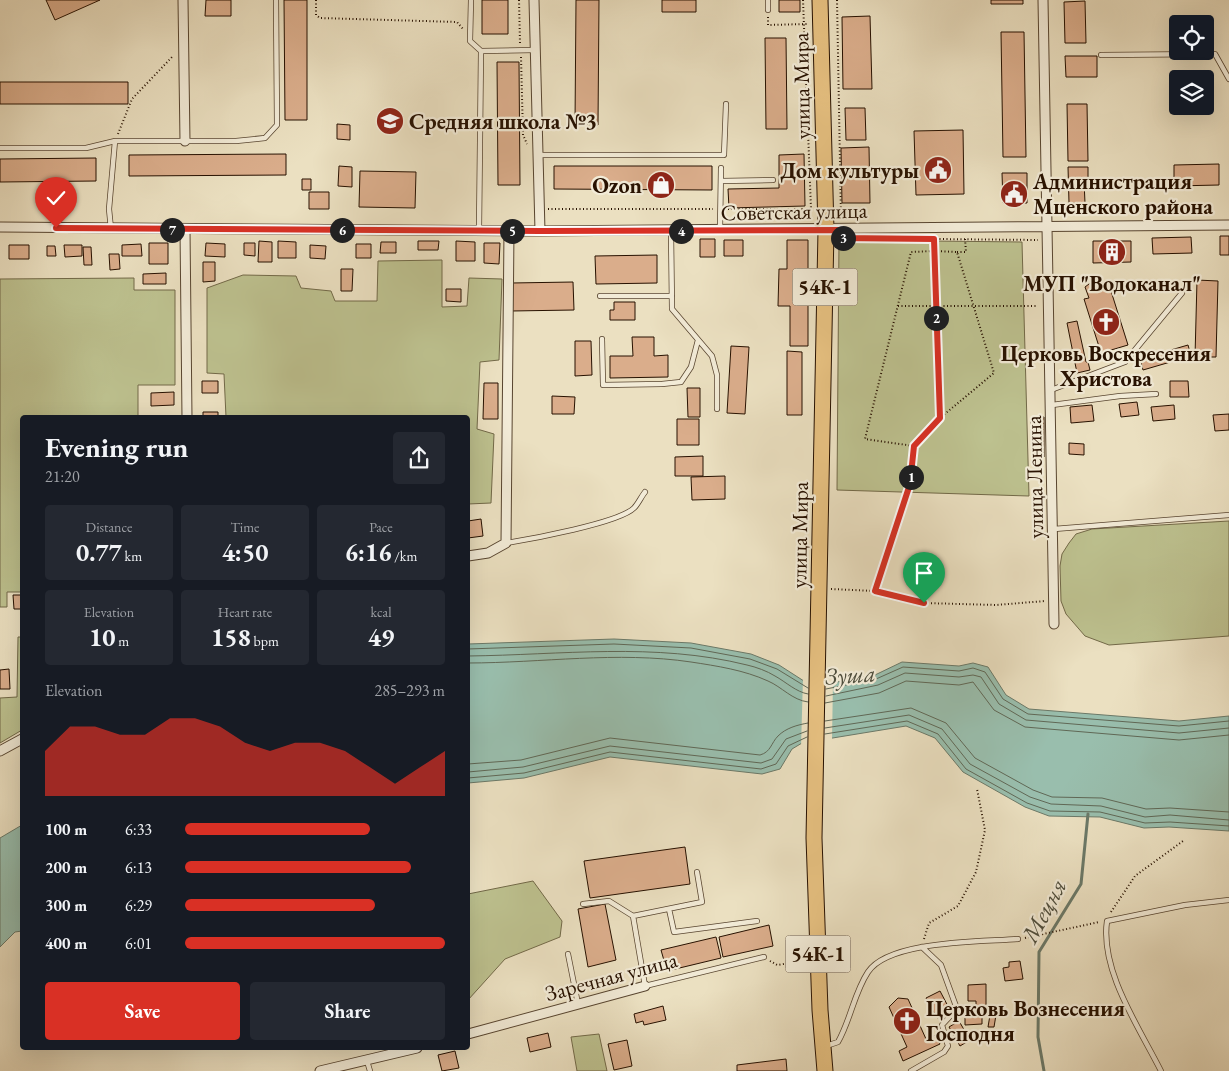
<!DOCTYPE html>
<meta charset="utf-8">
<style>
body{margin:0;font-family:"EB Garamond",serif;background:#242831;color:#f1f3f6;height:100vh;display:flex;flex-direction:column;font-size:19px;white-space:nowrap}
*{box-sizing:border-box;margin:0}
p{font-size:16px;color:#9ea1a6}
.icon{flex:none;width:28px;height:28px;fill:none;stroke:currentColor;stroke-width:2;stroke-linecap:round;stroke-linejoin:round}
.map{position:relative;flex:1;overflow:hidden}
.panel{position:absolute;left:20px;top:415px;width:450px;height:635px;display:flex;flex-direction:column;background:#171b24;border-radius:5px;box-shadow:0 5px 20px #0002}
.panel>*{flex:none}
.fabs{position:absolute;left:1169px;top:15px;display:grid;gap:10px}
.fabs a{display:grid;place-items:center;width:45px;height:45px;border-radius:5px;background:#171b24;box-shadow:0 5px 20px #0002;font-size:25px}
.pin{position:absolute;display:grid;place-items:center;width:42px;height:42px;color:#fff;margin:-51px -21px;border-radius:50% 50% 50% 0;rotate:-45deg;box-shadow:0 0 5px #0007}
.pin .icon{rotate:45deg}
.km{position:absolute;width:25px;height:25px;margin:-12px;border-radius:50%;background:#222;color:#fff;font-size:14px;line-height:25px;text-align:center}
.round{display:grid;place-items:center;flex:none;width:52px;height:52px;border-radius:5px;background:#242831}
.head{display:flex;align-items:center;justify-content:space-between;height:85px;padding:0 25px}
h1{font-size:28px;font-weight:700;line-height:38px}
.figures{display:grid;grid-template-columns:repeat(3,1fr);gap:8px;height:85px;padding:5px 25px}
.figures div{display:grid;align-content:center;border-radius:5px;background:#242831;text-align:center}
.figures b{font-size:25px;font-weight:700}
.figures small{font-size:14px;font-weight:400}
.figures p{font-size:14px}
.chart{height:140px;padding:10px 25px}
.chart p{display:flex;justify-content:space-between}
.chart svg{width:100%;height:90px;margin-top:5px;fill:#d93025;opacity:.7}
.primary-button{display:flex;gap:10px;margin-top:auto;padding:10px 25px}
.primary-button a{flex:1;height:58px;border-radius:5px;background:#d93025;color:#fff;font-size:20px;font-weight:700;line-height:58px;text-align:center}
.primary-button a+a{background:#242831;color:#f1f3f6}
ul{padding:0 25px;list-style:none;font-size:16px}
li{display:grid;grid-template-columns:80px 60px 1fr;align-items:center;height:38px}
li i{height:12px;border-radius:6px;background:#d93025}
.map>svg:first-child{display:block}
.green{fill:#bdc18f;stroke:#726948}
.water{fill:#99bead;stroke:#6b7968}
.pier{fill:#ebe0c1}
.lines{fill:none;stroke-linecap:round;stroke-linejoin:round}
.shore{stroke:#606856;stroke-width:1}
.stream{stroke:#6b7968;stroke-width:3}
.building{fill:#daad8b;stroke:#271100}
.lane-casing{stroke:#584530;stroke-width:6}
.street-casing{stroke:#584530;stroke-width:11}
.primary-casing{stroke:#271100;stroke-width:17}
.path{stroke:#271100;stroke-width:2;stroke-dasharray:1 2.5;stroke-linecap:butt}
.lane{stroke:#f2ebd7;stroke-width:4.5}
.street{stroke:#f2ebd7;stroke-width:9}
.primary{stroke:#e6c080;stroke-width:15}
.route-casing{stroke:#fff;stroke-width:10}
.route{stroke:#d93025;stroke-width:6}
.labels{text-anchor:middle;stroke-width:4.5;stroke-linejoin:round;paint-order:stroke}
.shield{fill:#f2ebd7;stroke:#645240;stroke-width:1}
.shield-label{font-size:21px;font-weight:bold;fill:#271100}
.street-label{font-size:22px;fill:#271100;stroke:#f2ebd7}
.poi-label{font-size:22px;font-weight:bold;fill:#271100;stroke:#f2ebd7;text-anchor:start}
.water-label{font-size:24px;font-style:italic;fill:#4f4e3d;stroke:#f2ebd7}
</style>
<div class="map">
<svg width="1229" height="1071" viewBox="0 0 1229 1071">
<rect width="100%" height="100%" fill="#ebe0c1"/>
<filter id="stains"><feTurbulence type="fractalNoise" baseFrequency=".004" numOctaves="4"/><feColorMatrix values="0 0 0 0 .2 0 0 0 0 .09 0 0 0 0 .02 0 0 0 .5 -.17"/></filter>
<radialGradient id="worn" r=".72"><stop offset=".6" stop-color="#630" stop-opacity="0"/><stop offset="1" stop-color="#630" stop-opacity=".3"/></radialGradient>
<!-- green -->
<path class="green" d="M839,240L1022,242L1029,496L837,490Z
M442,260V307L467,306L469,278L502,279L499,360L480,362L477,429L494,434L491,503L468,504V418L226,417L224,374L207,373V288L243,275L296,276L301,288L331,291L335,301H377L378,261Z
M134,278V290H175V385H138V417L22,418V592H7V607H0V279Z
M1229,521V636L1109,645L1085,636L1066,614L1061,601L1060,566L1062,554L1069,543L1076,534L1092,529Z
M18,637H22V730L0,743V698L17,697Z
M533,881L562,921L560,937L505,959L468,1000V894Z
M599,1034L607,1071H577L571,1037Z"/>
<!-- water -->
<path class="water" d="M614,639L691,643L751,654L779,665L807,683L821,685L875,675L902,662L959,666L973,663L988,667L1006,695L1029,709L1179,721L1229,716V831L1169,827L1144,828L1100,817L1049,816L1025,807L963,772L935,738L906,726L802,743L792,749L780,769L762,774L610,757L524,778L468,783V644Z
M22,825V931L15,932L0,947V838Z"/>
<!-- pier -->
<path class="pier" d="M803,678L821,682L833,680L832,741L801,747Z"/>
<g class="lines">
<!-- shore -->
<path class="shore" d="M468,649L614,644L691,648L750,659L777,669L808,688
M468,656C561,655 655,642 747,665C756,667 767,671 775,676C786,682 796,692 808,694
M468,663C541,663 618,651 691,662C717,666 744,670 768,681C782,687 792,700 808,702
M826,689L876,679L903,667L959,671L973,668L985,672L1003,699L1028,714L1179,726L1229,721
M826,696L878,685L905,673L959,677L973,675L981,677L999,704L1026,720L1179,733L1229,728
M825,703L879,693L906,681L959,685L973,682L994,710L1025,727L1179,740L1229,735
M825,721L911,708L946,723L975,758L1033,790L1052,797L1102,798L1146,809L1170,808L1229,812
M825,728L909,715L942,729L970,764L1030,797L1051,804L1101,806L1145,817L1170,815L1229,820
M825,734L907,721L938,734L966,769L1027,803L1050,811L1100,812L1145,823L1170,822L1229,826
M468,764L521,760L610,738L760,755C771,752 771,743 778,736C786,728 797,725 808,723
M468,772L523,767L610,746L761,763L772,759L786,739L807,731
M468,778L524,773L610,752L761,769L776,764L788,746L807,737"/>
<!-- stream -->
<path class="stream" d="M1044,1071L1038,1037L1039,952L1081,884L1088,814"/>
</g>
<!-- building -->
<path class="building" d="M46,0H100L55,20Z
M206,0H231V16H205Z
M284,0H307V120H285Z
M482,0H508V34H482Z
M576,0H599L598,125L575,124Z
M662,0H696V12H662Z
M779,0H800V12H779Z
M991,0H1023V4H991Z
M1085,1L1086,43H1065L1064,2Z
M870,16L872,89H843L842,17Z
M1001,32H1024L1026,157H1003Z
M765,38H786L787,129H766Z
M1065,56H1097V77H1066Z
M497,62H519L520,185H498Z
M0,82H128V104H0Z
M1067,104H1087L1088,161H1068Z
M845,108H865L866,140H846Z
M337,124L350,125V140L337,139Z
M963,130L964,194L916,195L914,131Z
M869,147L870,203H842L841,148Z
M286,154V175L129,176V155Z
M804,154L805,206L729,208L728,189L779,188V155Z
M96,158V181L0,182V159Z
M1219,164V185L1174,186V165Z
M339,166L352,167V187L338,186Z
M554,166H712V190L554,189Z
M1068,167H1088V181H1084L1085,203H1069Z
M360,171L416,172L415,208L359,207Z
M1002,173H1027V203H1003Z
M302,179H311V190H302Z
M309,192H329V209H309Z
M1220,236H1229V255H1220Z
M1191,237L1192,253L1153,254L1152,238Z
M700,239H715V257H700Z
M724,240H743V256H724Z
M787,240H808V346H790V306H778L779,269H787Z
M259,241L272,242V262H258Z
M278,241L296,242V258H278Z
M418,241H439L438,250H418Z
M456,241L475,242V261H456Z
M1093,241H1131V262L1093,263Z
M381,242H396V253H380Z
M149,243H168V264H149Z
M206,243L225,244V257L205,256Z
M244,243H255V256L244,255Z
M484,243H500L499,264L484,263Z
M141,244L142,256H122V245Z
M356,244H371V258H356Z
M9,245H29V259H9Z
M64,245H82V256L65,257Z
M310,245L326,246L325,259L310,258Z
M47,246H55L56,256H47Z
M83,247H91L92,265H84Z
M109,254H119L120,269L110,270Z
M657,255V283L596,284L595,256Z
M203,262H215V281L203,282Z
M341,269H353L352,291H341Z
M166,273V284H143V274Z
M1197,280L1218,281L1216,357H1195Z
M1093,281H1102L1106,292L1111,291L1128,345L1101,353L1084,299L1089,298L1085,287Z
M573,282L574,310L511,311V283Z
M446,289H461V302L446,301Z
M614,302H635V320H610V310H614Z
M1077,321L1086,362H1088L1090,370L1077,373L1067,323Z
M632,337H654V356L668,355V377L610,378V356H633Z
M575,341H591L592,375L575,376Z
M1188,345L1191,356L1143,370L1140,359Z
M731,346L749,347L745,414L727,413Z
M787,351L802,352V415H787Z
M202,381H218V393H202Z
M1170,381H1188L1189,397H1170Z
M484,383H498V419H483Z
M687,388H700V417H688Z
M174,392V405L151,406V393Z
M552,396L575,397L574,414H552Z
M1137,402L1139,415L1121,417L1119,404Z
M1092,405L1094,421L1071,423L1070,407Z
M1174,405L1175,419L1153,421L1151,407Z
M203,412H218V418H203Z
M1229,414V430L1215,431L1213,415Z
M1031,417H1044V457H1032Z
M677,419H699V445H677Z
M1069,443L1084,444V455L1069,454Z
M703,456V476H675V457Z
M725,476V499L692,500L691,477Z
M481,519L483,536L468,538V521Z
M13,595H21L22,609H14Z
M9,669L10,689H0V670Z
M685,847L690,884L590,898L584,861Z
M605,904L616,960L588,967L578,909Z
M769,925L773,946L723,957L719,937Z
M716,937L721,958L667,971L661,950Z
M1020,961L1023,979L1005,981L1003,968L1009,967V962Z
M986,984V1006L976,1007V1001H968V985Z
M940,991L950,1010L937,1018L926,998Z
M898,998L908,999L926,1039L936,1035L940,1044L903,1061L899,1051L907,1047L889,1007Z
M663,1006L666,1020L644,1025L643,1021L636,1023L634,1014Z
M982,1014V1024L965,1025V1015Z
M990,1015H996L994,1027H988Z
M959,1021L970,1040L960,1046L949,1027Z
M548,1033L551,1047L530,1052L527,1038Z
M627,1040L632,1066L614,1070L608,1044Z
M455,1051L459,1068L442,1071L438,1055Z
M786,1059L787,1071H737V1065Z"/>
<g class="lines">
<defs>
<path id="lane" d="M471,0L470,41L481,51
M768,0V10
M1101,55L1215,54L1229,79
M0,148H86L115,141
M538,155H724L726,104
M721,181L773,180
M111,229L109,209L115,141H236L265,138L277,125L276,0
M720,229L721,168
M479,230L481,51L535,50
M671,231L672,309L712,356L717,375V409
M600,296H672
M602,339L603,385L662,384L681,382L691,367L698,340
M1051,390L1125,362L1182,293
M1052,405L1120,396L1156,394
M1054,529L1229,515
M506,543C531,539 619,523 634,508C638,504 641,497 645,492
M697,872L702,902L633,916L645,986L764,957
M583,904L609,901L633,916
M669,909L674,932L757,921
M568,954L578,1004
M826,1046L838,1042C851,1019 854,993 868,972C889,940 983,942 1018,939
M367,1061L370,1071
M911,1071L944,1052L948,1046L942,1025L957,1009L941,965L922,947
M1161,1071C1139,1027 1100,971 1107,921L1185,905L1229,900"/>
<path id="street" d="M183,0L185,141
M534,0L540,231
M1043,0L1054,624
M0,227L540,231L1229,225
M185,229L187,418
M468,556L488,553L506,543L509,231
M0,751L22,739
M468,1034L645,986
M320,1071L417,1048"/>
<path id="primary" d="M820,0L826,230L814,838L820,1010L825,1071"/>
</defs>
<!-- lane casing -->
<use href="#lane" class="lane-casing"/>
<!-- street casing -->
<use href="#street" class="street-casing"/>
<!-- primary casing -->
<use href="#primary" class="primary-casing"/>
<!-- path -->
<path class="path" d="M316,0V15L320,18L457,22L463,29
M519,0L520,43
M803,0L811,209
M837,0L841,218
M768,17V25L807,24
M521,57L523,135L527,144
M118,134L132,99L173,56
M548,209H713
M728,209H811
M934,239L940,418
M936,239L1038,240
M934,251L957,252L994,373L940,418L914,446L865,439L911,252Z
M957,252H966L965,239
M898,306H1038
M831,589L875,591L924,603L996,605L1045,601
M875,591L910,484L914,447
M1111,912L1135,876L1183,841
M1025,938L1099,922
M924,939L929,923L958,906L976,872L985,830L977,789
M770,961L777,965L804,961"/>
<!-- lane -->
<use href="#lane" class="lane"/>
<!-- street -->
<use href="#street" class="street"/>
<!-- primary -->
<use href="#primary" class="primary"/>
</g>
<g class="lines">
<defs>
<path id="route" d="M56,228L540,231L841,230V238L934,239L940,418L914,446L910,484L875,591L924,603"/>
</defs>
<!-- route casing -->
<use href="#route" class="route-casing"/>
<!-- route -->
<use href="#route" class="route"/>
</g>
<!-- icons -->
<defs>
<symbol id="school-disc" viewBox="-11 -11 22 22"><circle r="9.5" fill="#8f2418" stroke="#f2ebd7"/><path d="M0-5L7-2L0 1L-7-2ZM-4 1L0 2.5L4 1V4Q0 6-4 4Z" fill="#fff"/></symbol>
<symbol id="civic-disc" viewBox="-11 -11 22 22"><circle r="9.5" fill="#8f2418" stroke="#f2ebd7"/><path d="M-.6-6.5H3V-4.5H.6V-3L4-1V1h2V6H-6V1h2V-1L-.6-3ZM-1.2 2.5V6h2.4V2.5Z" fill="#fff"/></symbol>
<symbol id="shop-disc" viewBox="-11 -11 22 22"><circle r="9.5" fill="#8f2418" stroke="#f2ebd7"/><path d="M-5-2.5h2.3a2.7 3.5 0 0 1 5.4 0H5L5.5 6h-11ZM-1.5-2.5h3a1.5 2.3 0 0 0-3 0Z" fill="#fff"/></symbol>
<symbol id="building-disc" viewBox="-11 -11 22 22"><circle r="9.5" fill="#8f2418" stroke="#f2ebd7"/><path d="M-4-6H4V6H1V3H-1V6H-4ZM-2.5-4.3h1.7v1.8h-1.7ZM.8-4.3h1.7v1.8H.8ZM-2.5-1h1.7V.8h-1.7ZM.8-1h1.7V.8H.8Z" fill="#fff"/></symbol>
<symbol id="church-disc" viewBox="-11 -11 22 22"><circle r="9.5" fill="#8f2418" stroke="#f2ebd7"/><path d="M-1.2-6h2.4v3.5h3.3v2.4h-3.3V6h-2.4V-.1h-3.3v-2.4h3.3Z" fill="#fff"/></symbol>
</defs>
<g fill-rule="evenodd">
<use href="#school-disc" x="374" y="105" width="32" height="32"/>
<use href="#civic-disc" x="922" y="154" width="32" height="32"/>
<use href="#shop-disc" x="645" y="169" width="32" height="32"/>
<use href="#civic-disc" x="998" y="178" width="32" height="32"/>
<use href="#building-disc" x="1096" y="236" width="32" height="32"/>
<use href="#church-disc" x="1090" y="306" width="32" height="32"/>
<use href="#church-disc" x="891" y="1005" width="32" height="32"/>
</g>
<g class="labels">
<!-- shield labels -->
<g class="shield">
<rect x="792.5" y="268.5" width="65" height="37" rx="4"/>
<rect x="785.5" y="935.5" width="65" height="37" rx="4"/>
</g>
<g class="shield-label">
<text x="825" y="294">54К-1</text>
<text x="818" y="961">54К-1</text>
</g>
<!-- street labels -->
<g class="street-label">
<text transform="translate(801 86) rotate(-91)" y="8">улица Мира</text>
<text transform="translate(794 211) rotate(-1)" y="8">Советская улица</text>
<text transform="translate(1034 477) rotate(-91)" y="8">улица Ленина</text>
<text transform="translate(799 535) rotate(-89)" y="8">улица Мира</text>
<text transform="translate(611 976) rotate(-15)" y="8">Заречная улица</text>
</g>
<!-- poi labels -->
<g class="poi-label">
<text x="409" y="129">Средняя школа №3</text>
<text x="919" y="178" text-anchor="end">Дом культуры</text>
<text x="1033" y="189">Администрация<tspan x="1033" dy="25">Мценского района</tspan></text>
<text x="642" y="193" text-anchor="end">Ozon</text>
<text x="1112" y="291" text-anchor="middle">МУП "Водоканал"</text>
<text x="1106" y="361" text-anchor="middle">Церковь Воскресения<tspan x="1106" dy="25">Христова</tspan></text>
<text x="926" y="1016">Церковь Вознесения<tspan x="926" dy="25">Господня</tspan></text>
</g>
<!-- water labels -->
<g class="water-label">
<text transform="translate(850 675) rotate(-4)" y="8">Зуша</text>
<text transform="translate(1044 911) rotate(-62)" y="8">Мецня</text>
</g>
</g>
<rect width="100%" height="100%" filter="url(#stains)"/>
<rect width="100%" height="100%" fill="url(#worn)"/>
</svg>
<div class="fabs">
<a><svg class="icon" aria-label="locate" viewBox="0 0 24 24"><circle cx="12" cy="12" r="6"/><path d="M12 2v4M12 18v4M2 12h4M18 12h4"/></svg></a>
<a><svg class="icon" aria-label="layers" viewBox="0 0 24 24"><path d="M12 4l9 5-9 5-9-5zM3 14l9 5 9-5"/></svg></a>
</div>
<div class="pin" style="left:924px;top:603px;background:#1e9e55"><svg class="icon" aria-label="arrive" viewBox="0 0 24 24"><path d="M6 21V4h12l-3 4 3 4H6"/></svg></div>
<div class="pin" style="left:56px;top:228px;background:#d93025"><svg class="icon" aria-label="check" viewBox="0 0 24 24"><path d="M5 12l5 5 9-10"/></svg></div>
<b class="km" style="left:911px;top:477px">1</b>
<b class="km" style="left:936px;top:318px">2</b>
<b class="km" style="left:843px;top:238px">3</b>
<b class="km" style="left:681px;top:231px">4</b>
<b class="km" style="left:512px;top:231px">5</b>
<b class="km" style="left:342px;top:230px">6</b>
<b class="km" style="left:172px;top:230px">7</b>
<section class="panel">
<div class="head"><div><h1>Evening run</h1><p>21:20</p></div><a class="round"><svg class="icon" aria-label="share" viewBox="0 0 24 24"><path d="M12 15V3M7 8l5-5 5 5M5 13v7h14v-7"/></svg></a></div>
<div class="figures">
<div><p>Distance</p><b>0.77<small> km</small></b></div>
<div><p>Time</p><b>4:50</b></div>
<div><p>Pace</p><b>6:16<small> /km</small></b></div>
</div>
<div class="figures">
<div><p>Elevation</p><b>10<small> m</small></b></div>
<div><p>Heart rate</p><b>158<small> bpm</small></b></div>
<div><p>kcal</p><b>49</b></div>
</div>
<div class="chart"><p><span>Elevation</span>285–293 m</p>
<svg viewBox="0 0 160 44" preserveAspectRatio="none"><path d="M0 44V22L10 10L20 10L30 14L40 14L50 6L60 6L70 10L80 18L90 22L100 18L110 18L120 22L130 30L140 38L150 30L160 22V44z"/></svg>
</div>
<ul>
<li><b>100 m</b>6:33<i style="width:71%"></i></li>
<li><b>200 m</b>6:13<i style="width:87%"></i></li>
<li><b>300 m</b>6:29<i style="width:73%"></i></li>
<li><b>400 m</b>6:01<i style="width:100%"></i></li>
</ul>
<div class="primary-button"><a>Save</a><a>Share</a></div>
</section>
</div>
